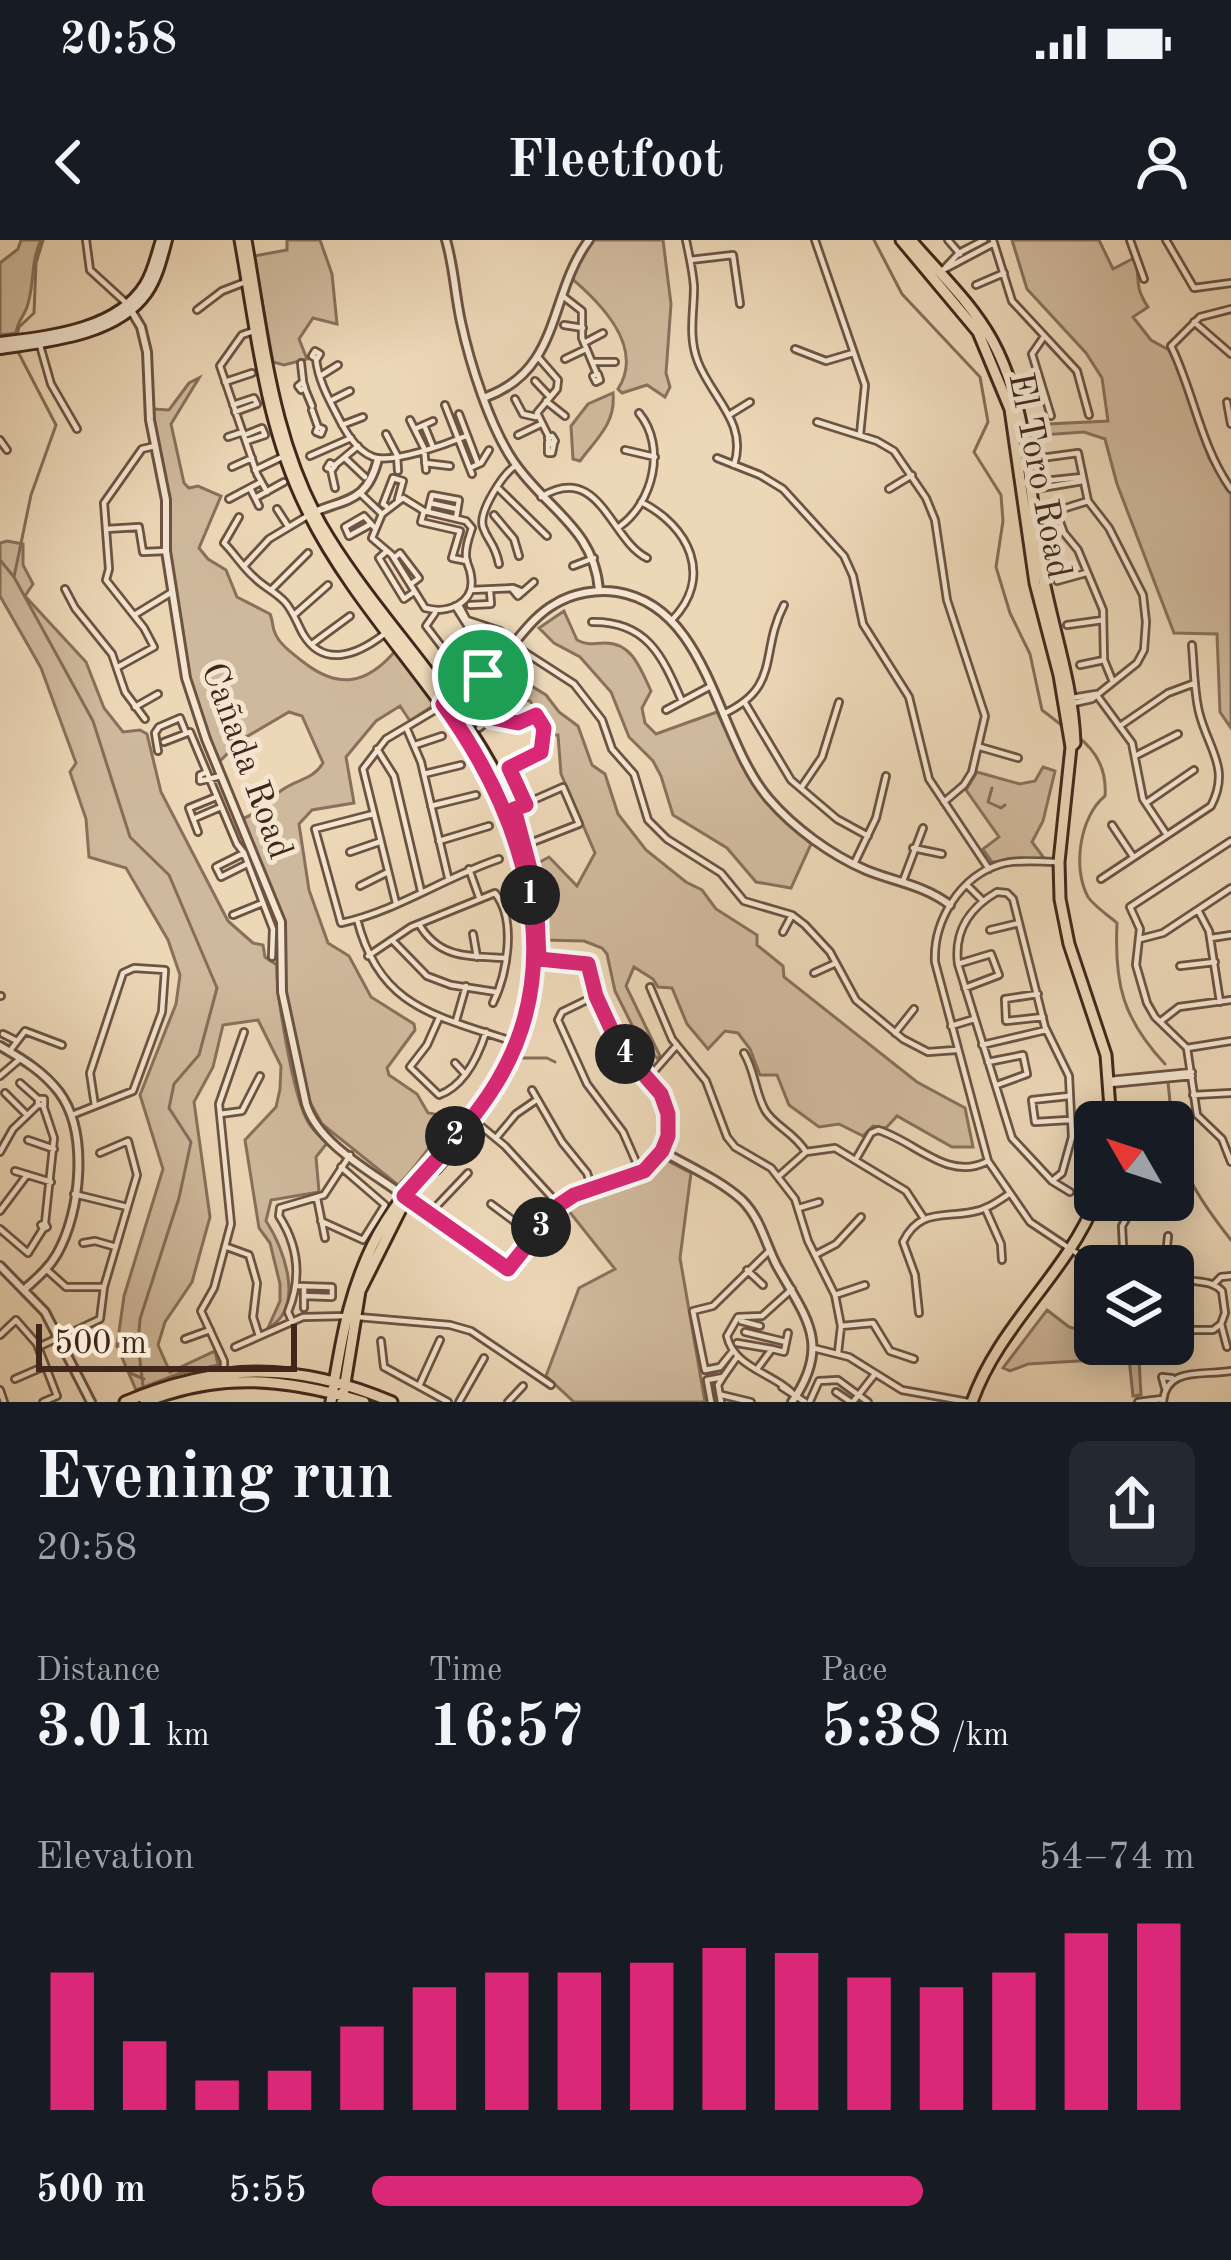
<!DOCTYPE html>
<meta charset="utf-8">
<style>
body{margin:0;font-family:"Old Standard TT",serif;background:#242831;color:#f1f3f6;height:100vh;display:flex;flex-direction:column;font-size:45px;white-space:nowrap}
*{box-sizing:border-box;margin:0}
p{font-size:39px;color:#9ea1a6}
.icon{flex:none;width:66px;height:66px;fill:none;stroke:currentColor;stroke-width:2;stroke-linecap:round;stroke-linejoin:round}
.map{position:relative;height:1162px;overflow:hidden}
.details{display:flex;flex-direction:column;background:#171b24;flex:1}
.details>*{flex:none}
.needle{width:78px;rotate:309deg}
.fabs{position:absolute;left:1074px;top:861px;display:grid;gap:24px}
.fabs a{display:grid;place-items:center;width:120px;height:120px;border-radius:18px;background:#171b24;box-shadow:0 6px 30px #0003;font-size:60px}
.scale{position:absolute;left:36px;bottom:30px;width:261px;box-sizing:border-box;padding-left:12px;border:6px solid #41271b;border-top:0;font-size:33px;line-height:42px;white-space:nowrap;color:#41271b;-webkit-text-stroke:9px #f3e5d0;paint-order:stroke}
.pin{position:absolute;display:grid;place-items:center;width:102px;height:102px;color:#fff;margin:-51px;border:6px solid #fff;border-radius:50%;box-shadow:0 3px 12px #0007}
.km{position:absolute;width:60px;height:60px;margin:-30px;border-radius:50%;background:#222;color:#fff;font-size:33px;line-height:60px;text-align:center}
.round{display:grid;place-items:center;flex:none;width:126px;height:126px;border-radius:18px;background:#242831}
.summary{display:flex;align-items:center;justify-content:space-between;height:204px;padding:0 36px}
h1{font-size:66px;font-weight:800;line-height:90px}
.metrics{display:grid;grid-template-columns:repeat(3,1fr);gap:18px;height:204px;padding:12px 36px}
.metrics div{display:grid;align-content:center}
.metrics b{font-size:60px;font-weight:800}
.metrics small{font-size:33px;font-weight:400}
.metrics p{font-size:33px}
.chart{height:336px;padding:24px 36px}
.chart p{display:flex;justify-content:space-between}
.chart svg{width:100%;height:216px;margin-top:12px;stroke:#db2777;stroke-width:6}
ul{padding:0 36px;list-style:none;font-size:39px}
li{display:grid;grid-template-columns:192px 144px 1fr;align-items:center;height:90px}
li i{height:30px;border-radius:15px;background:#db2777}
.status{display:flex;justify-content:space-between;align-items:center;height:84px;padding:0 60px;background:#171b24;direction:ltr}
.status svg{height:33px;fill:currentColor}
header{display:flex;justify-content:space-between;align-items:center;height:156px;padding:0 36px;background:#171b24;font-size:54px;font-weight:800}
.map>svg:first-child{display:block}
.green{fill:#cfb99c;stroke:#88705c;stroke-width:3}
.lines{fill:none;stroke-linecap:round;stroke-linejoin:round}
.stream{stroke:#856d59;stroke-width:3}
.minor-casing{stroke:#6c5342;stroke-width:10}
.tertiary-casing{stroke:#6c5342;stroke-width:12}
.secondary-casing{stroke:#41271b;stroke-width:14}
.primary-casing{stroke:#41271b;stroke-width:15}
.minor{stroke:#f3e5d0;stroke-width:4.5}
.tertiary{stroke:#f3e5d0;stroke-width:6}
.secondary{stroke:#f3e5d0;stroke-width:8}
.primary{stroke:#ecd7b7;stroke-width:9}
.route-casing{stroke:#fff;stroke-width:24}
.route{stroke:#db2777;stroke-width:15}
.labels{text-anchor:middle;stroke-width:10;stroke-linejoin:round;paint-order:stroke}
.street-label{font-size:36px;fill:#41271b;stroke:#f3e5d0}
</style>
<div class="status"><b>20:58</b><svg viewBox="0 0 49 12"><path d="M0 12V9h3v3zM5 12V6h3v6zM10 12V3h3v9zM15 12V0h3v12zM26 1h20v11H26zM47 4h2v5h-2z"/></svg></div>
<header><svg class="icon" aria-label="back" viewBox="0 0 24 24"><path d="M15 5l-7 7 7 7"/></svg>Fleetfoot<svg class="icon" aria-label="person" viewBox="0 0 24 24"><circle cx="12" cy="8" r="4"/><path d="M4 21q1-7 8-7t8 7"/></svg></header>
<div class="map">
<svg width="1231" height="1162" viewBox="0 0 1231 1162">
<rect width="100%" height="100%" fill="#ecd7b7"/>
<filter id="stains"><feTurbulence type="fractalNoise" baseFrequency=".00167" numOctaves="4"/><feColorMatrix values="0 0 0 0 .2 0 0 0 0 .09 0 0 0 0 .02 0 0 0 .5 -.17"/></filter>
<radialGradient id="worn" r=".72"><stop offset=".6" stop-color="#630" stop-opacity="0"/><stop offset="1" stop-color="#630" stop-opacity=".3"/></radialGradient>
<!-- green -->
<path class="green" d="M21,0H41C30,23 35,44 27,67C23,78 17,82 16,93L0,95V23L18,9Z
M287,0H320L332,34L337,84L313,78L299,99L307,119L284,125L273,122L254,16L287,10Z
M590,0H663L671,64L666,133L670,147L665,157L647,145L622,153L618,149C645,107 601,63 570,37Z
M1012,0H1099L1113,29L1134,18C1142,39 1132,43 1148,67L1133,77L1151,100L1169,110L1187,146L1209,218L1231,253V488L1220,472L1217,394L1174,393L1117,244L1105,199L1084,192L1028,196V185L1108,181L1102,138L1086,113L1027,49Z
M199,138L171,184L184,243L189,248L198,246L221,256L199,308L208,319L226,330L237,357L270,374C273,380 272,387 275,393C280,405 292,413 302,421C337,449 366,446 396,410L433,460L431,467L410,481L400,466L376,481L346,517L354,563L312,570L299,584L309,650L328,703L349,716L371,757L414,784L415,790L387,828L389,835L417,854L428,873L441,875L447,872L454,877C433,899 420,924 398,945L322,884L306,855L284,745L285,689L242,579C261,572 267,561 282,550C297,539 313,540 323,523L302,476L289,472L241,500L218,523L188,440L168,303L170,265L153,173L154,169L169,170L189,143Z
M613,153C616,183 597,198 580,221L573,219L571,186L588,164Z
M7,301L23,304V325L33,344L25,356L86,422L104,468L123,492L140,490L147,494L161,552L228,681L253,703L263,705L265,717L277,725C276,755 293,856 308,882C313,891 320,896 327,903L316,917L319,952L271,960L266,981C284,1008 306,1068 268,1088L280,1061V1044L270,1003L259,988L245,900L276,867L280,849L281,826L258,780L223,785L213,827L194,862L210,977L192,1042L165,1082L158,1105L170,1132L215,1111L218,1125L178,1134L136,1150L117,1106L124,1056L163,929L140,855L176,764L180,735L168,700L126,628L89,617L86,579L70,532L76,523L41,428L0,356V303Z
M564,371L577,400C589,406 592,403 605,403C633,403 641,430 651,451L642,468L645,483L656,494L717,472C746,536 760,556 811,604L791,648L756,642L727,608L673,575L661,536L653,521L629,497L611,452L580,417L554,403L539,388Z
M499,426L546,455L559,472L578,486L592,525L605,534L618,574L646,610L686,642L702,650L716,669L757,695V705L783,726L784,737L917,842L965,868L973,907H952L897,876L886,888L873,886L863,896L839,884L819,887L789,865L777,835H760L750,809L738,793L725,791L708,809L687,784L672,748L658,747L653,739L634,727L626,746L660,816L658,819L640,801L615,751L607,714L602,708L584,701L544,700L538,623L549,617L577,646L595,613L561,534L558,495H553L530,461L503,455L491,434Z
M1043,527L1055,531L1043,581L1032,602L1044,618L992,622L983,609L999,597L966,550L977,532L1020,544L1035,541Z
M664,919L691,933L680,1018L705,1162H574L546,1136L579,1048L615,1029L564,965C598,944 632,945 664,919Z
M1047,1070L1069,1087L1095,1094V1104H1154L1155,1116L1139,1119L1141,1155L1133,1156L1129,1118L1028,1124L1010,1131L1003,1128Z"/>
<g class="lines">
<!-- stream -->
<path class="stream" d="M874,0L902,54L980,137L988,182L974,212L1001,255L1003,281L996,327L1010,373L1030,414L1042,470L1064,487
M16,98L19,87L34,73L36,23L43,0
M16,108L56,185L31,255L14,337L93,481L130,597L169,635L217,748L199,815L174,844L169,868L191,902L179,958L140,1079L138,1104L143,1146
M0,320L14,337
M1077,496C1097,511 1107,530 1105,556C1080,576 1072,628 1088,657C1094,666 1109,676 1117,683C1114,744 1123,779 1165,824
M992,548L988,562L1001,568L1005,565
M521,818H547L555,822
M1168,842L1172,882
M1173,885C1181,933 1201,962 1231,1000
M130,1133L144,1139"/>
<defs>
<path id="minor" d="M86,0L90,30L125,62
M686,0C689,15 693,31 694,47C694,73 688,97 698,122C712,158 748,183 734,225
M815,0L865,145L860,195
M948,0L960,14
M993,0L1012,61L1077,131L1089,175
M1130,0L1144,39
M1166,0L1194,48L1231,43
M690,20L733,15L740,64
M943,30L994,3
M942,31L959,13L984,0
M976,45L1004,33
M564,57L582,71V98L597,134
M1231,69L1200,77L1171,106C1194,153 1200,205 1231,249
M197,70L222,51L248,41
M1194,82L1231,114
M564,85L583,88
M256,90L242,95L220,126L257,234L267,252
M1043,98L1032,114L1051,176
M39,102L51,144L77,189
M584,103L603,93
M795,109L826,121L853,113
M315,111L320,114L317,119L312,116Z
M538,117L558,140L557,149L537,173L549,197
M316,119C318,138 327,156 336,173C344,189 355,210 373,217C392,224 447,204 466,196
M565,119L586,109
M594,122H615
M301,123L303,141
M598,134L600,140L596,142L593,136Z
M322,135L338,125
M535,141L550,157
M225,142L252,133
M303,142L305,148L301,150L298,146Z
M305,149L312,166
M515,159L523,174L536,177
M330,161L350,151
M546,161L565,176
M1227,162L1231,184
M233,165L254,158L257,164L235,172
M445,165L472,234
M312,170L318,187
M459,174L478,224
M729,175L750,162
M410,180L424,208L426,230
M817,182L877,201L894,211L926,258L935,280L947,360L985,476L972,532L964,545L944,562
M342,185L363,177
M424,185L433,207
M318,187L323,189L321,194L316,192Z
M415,189L433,181
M386,194L397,215L398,231
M518,195L539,185
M552,196L555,201L550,204L548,198Z
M228,197L243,192
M0,200L7,210
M247,201L265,195L262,188L247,194
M548,202V213H552L554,203
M625,210L655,217
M310,216L351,198
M717,218L760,235L783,249L844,316L853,336L863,384L909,457L929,539L989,629
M1041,218L1078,213L1088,261L1109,288L1143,355L1146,382L1144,410L1137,423L1092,459L1074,463
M346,219L365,237
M330,223L335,226L332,230L327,228Z
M425,223L450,226
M335,225L358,206
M232,227L252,218
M470,228L481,223L489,210
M255,230L282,217
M331,230L335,248
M1034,242L1082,237
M497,247L547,296
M250,248L259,266
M889,249L912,235
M1035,249L1083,241
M361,254L382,274
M541,257C600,221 610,300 647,318
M255,258L284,242
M403,258L424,271L466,281L472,288C469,297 465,307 466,317C467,327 470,326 471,336C476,364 447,374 425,368L392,315L372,298L382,274Z
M229,259L261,242
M1088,261L1056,271L1064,293L1078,310L1103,370L1104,420L1113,442
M641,262C689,286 714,337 672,380
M430,263L457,269
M386,266L383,264L393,238L403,241L398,259
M277,269L288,286
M424,271L421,282L460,291L452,318L467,321
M428,271L432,255L459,260L456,278
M494,275L514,299L519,316
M239,277L224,303C235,314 243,328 255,338C264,347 276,352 285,362C293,371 297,383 303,394C324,429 358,414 383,395
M369,285L349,296L345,287L364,276L374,287
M619,287C653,263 667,207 639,173
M106,289L139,287L143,312L166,311
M387,311L379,318L404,359L414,352
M394,318L400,313L419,338L411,344
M499,324C495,303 488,302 483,287C478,272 503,234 515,226
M245,325L269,299L309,275
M573,326L594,318
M1057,341L1086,333
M65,349L75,368L112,414L125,452L145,479
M271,350L308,313
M471,350L513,348L523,352
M513,350L518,356L534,342
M459,365L467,380L500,391L513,404
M470,365L491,364L490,351
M455,366L467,385L492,391L574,444L602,480L612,509L634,534L648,580L667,599L721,633L744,661L792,675L805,685L830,712L856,760L903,799L928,812L956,810
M435,373L426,386L455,424L482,407
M136,374L172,352
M294,375L328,345
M592,382C646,381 662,415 681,459
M1067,385L1103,380
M484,403L490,404L489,410L484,409Z
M312,404L350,376
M1080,425L1104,420
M118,427L154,407L144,388L106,340L109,329L104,263L142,209L155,206
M483,435L498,459L492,478L518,483L536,475L544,488L541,512L509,528L526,565
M1096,454L1132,503L1143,559L1167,595
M1072,458L1096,454
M745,463L791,540L837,579L868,596
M135,467L158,454
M666,470L709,447
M723,474C782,447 759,413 784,365
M1120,486L1168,453L1195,443
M406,487L421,522L448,637
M479,488L492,478
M164,502L190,492L237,604L244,613L273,689L272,717
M415,505L442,496
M980,507L1018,518
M377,509L394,536L421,651
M158,511L155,493L159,487L180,478L186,493
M1137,515L1178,494
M207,532L200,535V541L221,536
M424,534L461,525
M801,548L822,517L839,462
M1146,563L1194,530
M431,566L476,555
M511,570L563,547L579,584L525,605
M373,574L315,589L341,683C397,671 445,637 499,619
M193,579L221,567
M1112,585L1132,615
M198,592L189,568L216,557
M439,601L489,586
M1231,601L1130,667L1140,689L1136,725L1147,763L1155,777L1187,808L1197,875L1222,899L1231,922
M913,608L942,614
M350,612L379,602
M244,613L216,627L221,637L247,624
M1059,622C1040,622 1019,619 1001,624C960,636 933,681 935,722L988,921L1030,982L1096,1026
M854,624L876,578L886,536
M469,629L479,657
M1101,639L1211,566C1231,528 1208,509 1199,472C1194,451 1194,427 1192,405
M903,641L923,588
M967,645L983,661
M360,646L386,633
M396,663L363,529L386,499L440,467
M1198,670L1209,691L1220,762
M233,675L260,664
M357,679C379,767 434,775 511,801
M419,684C439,719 469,716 506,718
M990,690L1019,683
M783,692L792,675
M473,694L477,717
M1211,698L1231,695
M1140,699L1163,693L1231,648
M393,701L427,736L451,745L496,752
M368,716L411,687L495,653C517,680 507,734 493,763
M539,719L588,724C595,754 606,786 624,813C649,850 682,858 662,911
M958,724L991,714L999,735L965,748
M1180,726L1215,722
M814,733L836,723
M650,747L672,799L706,841L727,897L735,907L771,928L795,959L808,1001L835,1055L841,1086L838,1113
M1038,754L1005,759L1006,781L1043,777
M0,756H1
M595,756L562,772L558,780L587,844L623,892L641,933
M439,778L427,805L410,827L439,855C464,846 478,817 486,792
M456,781L466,746
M1161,781L1179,767L1231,760
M951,786L974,779
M895,793L914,769
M3,794L15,800
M982,805L1046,790
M1187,808L1231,801
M9,812L25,791L62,805
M744,813C755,831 755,852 765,870C774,886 794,892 806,912
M988,822L1023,815L1027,834L997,845
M455,823L465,834
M509,829L515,812
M0,836L21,818
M649,837L677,805
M1110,840L1192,832
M20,843L38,859
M1110,844L1192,836
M532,850L562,902L587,933L592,948
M5,853L27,875
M1193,855L1231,853
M1069,856L1032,860L1035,882L1069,880
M38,859H44V865H38Z
M43,865L54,898L45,983
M220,874L242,871L260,836
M72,875L133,851L162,772L165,730L134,728L123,733L90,833L95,866
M476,882L505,906L559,965
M496,898L516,874L535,861
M28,900L54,909
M0,912L13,889L38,865
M856,919L871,893L878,890C915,901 947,941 986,922
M15,931L51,942
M779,936L806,912L835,908L906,951L923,977
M1052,941L1062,933L1072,897L1069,836L1045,787L1013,659L1007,653L997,652C969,668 954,692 958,724L1012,898L1052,941L1070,952
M74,954L127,967
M317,958L325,998
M491,964L534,996
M799,968L819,962
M985,968L1001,1004L1002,1020
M0,971L27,935
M429,974L468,933
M321,981L363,1000L385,965L341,927
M45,983L47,987L43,989L41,985Z
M0,989L28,1013L43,989
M83,1003L95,1001L116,1007
M227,1007L249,1015L257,1043L253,1077L259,1096
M815,1015L836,1004L861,977
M1124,1026L1122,986L1137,960
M1165,1026L1168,996
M46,1029L66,1047H104
M747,1030L763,1045
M1173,1032C1189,1047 1208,1036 1222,1051L1225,1073L1221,1084L1227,1107
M1214,1044L1221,1037L1231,1036
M298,1046L332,1047V1057L304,1056
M792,1049L762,1076L738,1077L727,1096C734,1129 776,1133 796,1157
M835,1055L865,1045
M304,1068V1046
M1084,1068L1095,1063
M919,1073L915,1035L903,1002C919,969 942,978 972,972C986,970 997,962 1009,954
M1173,1076L1188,1090H1213L1221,1084
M358,1077L450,1085L471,1091L551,1145
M292,1081L288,1072C302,1038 299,1007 279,976L280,968L324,955L350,915
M741,1081L760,1086
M841,1086L873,1083L890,1111L914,1119
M75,1091L100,1079L104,1047L137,935L128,901L100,913
M745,1092L786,1102
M0,1095L16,1080L37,1104L57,1156L43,1162
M185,1099L210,1090
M381,1101L384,1127L448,1162
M737,1103L772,1109
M38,1107L60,1097
M235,1107L303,1077L347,1076
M813,1108L849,1117L902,1150L968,1162
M732,1112L720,1127L705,1130L693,1071L713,1066L770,1010
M757,1129L772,1109L784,1112L788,1093
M224,1130V1121L201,1071L214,1048L231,984L219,864L244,792
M723,1137L737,1117
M15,1139L45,1126
M419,1146L440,1100
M782,1147L805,1162
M1165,1148L1162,1137L1172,1138
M0,1150L4,1162
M836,1152L851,1162
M722,1155L751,1162
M810,1161L819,1141L838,1140L868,1162
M459,1162L484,1118
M508,1162L523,1146
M711,1162L707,1140L723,1137L718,1145L721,1162
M853,1162L875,1134
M1138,1162L1162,1159
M1163,1162C1166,1126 1203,1136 1231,1131"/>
<path id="tertiary" d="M446,0C454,27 455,55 461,82C470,124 490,187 514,222C546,269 594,288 599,350
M129,67L141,87L147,112L150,180L166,260V311L186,438L206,499L281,682L282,752L306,864C318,904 372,932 404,956
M486,157C562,129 548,55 589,0
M312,273C348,258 367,262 378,219
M446,462C463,449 481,437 497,422C517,403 530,378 555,364C573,353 596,349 617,352C710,367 716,498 769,559C794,588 831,615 866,630C895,642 924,645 950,665
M0,806C22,819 43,831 59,852C89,892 81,972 57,1014C49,1028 37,1038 26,1048
M408,959L510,1029L563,961L641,933L662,911C688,926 720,940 742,960C761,979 765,1003 777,1026C806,1078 832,1104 792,1162
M0,1026L45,1072L91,1162"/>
<path id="secondary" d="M0,102C48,96 117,90 145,44C153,31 156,15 161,0
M0,109C48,102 117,96 147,53C158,37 162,18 167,0"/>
<path id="primary" d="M240,0C257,93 265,187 308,272C386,430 564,544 530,744C511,862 443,891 386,981C351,1036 341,1099 331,1162
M246,0C264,102 273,209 329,298C390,396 482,478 520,588
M901,0L978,92L1010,169L1035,343L1059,435L1071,507L1059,622L1060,659L1069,704L1106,815L1111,882
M911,0C939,33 971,62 992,100C1032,173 1028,261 1044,341C1055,396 1073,446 1075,503L1071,507
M435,929L460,901
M125,1162C219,1122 298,1122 392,1162
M145,1162C221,1131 288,1139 364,1162
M342,1162L360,1051L401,969
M972,1162C999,1085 1066,1035 1096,960"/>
</defs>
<!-- minor casing -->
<use href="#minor" class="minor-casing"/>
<!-- tertiary casing -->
<use href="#tertiary" class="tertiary-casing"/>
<!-- secondary casing -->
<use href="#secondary" class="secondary-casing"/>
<!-- primary casing -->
<use href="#primary" class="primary-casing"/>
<!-- minor -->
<use href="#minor" class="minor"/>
<!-- tertiary -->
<use href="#tertiary" class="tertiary"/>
<!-- secondary -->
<use href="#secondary" class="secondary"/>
<!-- primary -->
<use href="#primary" class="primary"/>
</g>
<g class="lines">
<defs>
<path id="route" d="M483,435L498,459L492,478L518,483L536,475L544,488L541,512L509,528L526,565L514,569L536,651L539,719L588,724L596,756L619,806L661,854L668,874V896L662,911L644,931L574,955L559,965L508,1029L404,956C435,920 472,884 497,842C572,718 521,572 443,464Z"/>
</defs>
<!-- route casing -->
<use href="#route" class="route-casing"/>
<!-- route -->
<use href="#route" class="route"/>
</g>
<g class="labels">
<!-- street labels -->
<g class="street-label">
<text transform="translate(1042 235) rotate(79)" y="13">El Toro Road</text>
<text transform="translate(249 520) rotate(70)" y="13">Cañada Road</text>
</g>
</g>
<rect width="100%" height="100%" filter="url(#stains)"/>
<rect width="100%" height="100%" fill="url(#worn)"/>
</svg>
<div class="fabs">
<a><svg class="needle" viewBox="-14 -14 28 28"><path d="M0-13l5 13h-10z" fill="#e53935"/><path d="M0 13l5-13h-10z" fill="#9ea1a6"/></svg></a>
<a><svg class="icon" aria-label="layers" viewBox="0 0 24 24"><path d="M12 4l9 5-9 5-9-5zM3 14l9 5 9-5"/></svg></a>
</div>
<div class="scale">500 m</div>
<div class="pin" style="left:483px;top:435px;background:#1e9e55"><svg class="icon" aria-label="arrive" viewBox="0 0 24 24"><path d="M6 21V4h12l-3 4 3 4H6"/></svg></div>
<b class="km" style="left:530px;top:655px">1</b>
<b class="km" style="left:455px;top:896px">2</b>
<b class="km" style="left:541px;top:987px">3</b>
<b class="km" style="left:625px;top:814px">4</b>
</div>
<section class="details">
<div class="summary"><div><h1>Evening run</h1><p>20:58</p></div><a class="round"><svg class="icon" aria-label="share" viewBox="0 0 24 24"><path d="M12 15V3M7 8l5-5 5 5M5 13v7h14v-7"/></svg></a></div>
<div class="metrics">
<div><p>Distance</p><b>3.01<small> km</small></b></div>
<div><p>Time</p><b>16:57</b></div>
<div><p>Pace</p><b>5:38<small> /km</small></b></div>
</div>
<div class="chart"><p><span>Elevation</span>54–74 m</p>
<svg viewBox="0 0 160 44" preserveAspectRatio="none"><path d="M5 44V16M15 44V30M25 44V38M35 44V36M45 44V27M55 44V19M65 44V16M75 44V16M85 44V14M95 44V11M105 44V12M115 44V17M125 44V19M135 44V16M145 44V8M155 44V6"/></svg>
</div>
<ul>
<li><b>500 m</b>5:55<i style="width:67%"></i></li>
</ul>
</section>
